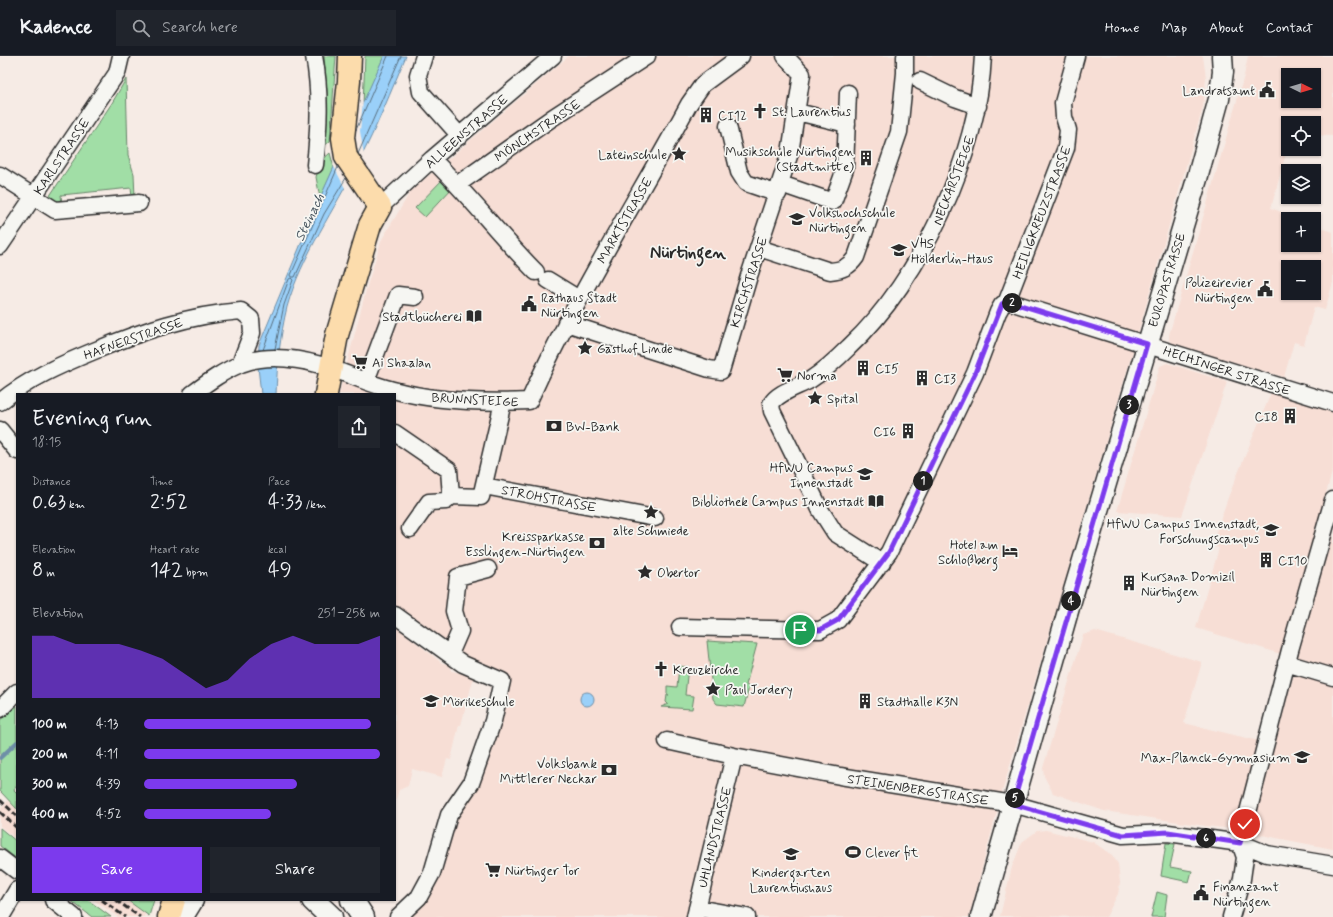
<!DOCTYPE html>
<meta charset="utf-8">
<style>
body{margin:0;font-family:Mynerve,sans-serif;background:#20242c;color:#f1f3f6;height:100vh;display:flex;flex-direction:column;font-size:15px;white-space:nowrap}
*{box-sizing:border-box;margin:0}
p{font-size:13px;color:#9ea1a6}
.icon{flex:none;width:22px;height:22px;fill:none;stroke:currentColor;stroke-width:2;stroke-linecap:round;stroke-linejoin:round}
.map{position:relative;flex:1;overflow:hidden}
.sheet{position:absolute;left:16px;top:337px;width:380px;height:508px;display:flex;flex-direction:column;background:#171b24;border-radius:0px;box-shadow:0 1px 3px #0004}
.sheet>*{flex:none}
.needle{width:26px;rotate:95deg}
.controls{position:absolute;left:1281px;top:12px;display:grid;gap:8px}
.controls a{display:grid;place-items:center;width:40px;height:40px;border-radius:0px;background:#171b24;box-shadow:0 1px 3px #0004;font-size:20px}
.pin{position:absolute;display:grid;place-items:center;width:34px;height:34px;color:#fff;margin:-17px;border:2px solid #fff;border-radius:50%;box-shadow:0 1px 4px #0007}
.km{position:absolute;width:20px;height:20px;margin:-10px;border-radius:50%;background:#222;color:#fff;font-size:11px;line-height:20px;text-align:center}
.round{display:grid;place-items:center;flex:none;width:42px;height:42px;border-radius:0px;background:#20242c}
.head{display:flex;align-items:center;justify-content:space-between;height:68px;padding:0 16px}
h1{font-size:22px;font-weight:600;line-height:30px}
.stats{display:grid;grid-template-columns:repeat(3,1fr);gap:6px;height:68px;padding:4px 16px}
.stats div{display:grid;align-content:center}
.stats b{font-size:20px;font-weight:600}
.stats small{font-size:11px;font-weight:400}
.stats p{font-size:11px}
.chart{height:112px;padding:8px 16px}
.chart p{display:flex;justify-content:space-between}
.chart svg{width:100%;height:72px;margin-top:4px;fill:#7c3aed;opacity:.7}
.primary-button{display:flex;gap:8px;margin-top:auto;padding:8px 16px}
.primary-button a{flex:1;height:46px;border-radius:0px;background:#7c3aed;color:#fff;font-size:16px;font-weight:600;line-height:46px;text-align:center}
.primary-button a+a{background:#20242c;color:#f1f3f6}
ul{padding:0 16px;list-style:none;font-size:13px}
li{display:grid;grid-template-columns:64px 48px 1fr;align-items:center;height:30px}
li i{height:10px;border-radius:5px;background:#7c3aed}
header{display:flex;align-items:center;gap:24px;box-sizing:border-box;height:56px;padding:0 20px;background:#171b24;border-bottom:1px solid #363941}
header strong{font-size:19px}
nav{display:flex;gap:22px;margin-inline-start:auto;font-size:14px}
.search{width:280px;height:36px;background:#20242c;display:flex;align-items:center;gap:10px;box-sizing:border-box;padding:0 14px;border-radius:0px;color:#9ea1a6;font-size:15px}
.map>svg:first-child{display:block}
.built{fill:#f7ded5;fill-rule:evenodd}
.green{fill:#a1dea6;stroke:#668468}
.water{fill:#9ad0f9;stroke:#6e8ea7}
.pier{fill:#f6ebe5}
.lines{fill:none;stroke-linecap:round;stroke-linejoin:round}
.shore{stroke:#576d7d;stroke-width:1}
.stream{stroke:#6e8ea7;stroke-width:4}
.minor-casing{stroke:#2b2b2b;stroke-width:19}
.tertiary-casing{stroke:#2b2b2b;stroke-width:23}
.secondary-casing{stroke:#2b2b2b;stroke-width:25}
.primary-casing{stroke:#2b2b2b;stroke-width:25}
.minor{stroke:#f6f6f2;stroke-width:16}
.tertiary{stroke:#f6f6f2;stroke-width:20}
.secondary{stroke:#f6f6f2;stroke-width:22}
.primary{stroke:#fcdcac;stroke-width:22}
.rail{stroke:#2b2b2b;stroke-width:3;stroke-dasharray:6 3;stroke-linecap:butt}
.route-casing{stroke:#fff;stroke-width:8}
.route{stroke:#7c3aed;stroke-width:5}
.labels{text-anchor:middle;stroke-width:3.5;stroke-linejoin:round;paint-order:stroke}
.poi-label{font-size:13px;fill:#2b2b2b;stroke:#f6f6f2;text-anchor:start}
.street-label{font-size:13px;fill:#2b2b2b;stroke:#f6f6f2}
.water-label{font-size:14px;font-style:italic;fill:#47545e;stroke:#f6f6f2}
.district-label{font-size:17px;font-weight:bold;fill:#2b2b2b;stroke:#f6f6f2}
</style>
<header>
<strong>Kadence</strong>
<div class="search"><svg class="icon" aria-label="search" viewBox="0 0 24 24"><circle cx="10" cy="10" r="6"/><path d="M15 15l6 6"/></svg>Search here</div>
<nav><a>Home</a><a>Map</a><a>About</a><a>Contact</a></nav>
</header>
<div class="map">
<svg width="1333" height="861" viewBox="0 0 1333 861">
<rect width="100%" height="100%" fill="#f6ebe5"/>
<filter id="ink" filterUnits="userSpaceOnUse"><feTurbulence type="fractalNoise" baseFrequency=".025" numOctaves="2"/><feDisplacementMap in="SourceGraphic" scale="8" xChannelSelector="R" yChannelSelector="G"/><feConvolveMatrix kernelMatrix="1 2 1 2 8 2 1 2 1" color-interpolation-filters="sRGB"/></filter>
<g filter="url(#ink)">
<!-- built -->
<path class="built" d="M569,0H1203L1206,22L1203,51L1134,291L1002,736L969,861H408L457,759L509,627L465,603L395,550V338H339L368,227L382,183L411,135Z
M1248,0H1333V80L1314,79V67H1288V90L1271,152L1299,163H1288V189H1314V169L1333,176V226L1325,254L1314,251L1304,289L1294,286L1284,321L1174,289L1169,284V279L1244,20ZM1288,19H1314V45H1288ZM1288,211H1314V237H1288Z
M1167,307L1227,326L1182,460L1117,455L1160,310Z
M1271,337L1333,356V413L1316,472L1333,477V614L1196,572L1219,492L1211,490L1229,439Z
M395,570L442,607L450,609L451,615L474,620L461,669H459L451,704L447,703L442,721L412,713L408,730L399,734L395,747Z
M1095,575L1202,606L1184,667L1259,685L1235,773L1206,770L1104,755L1053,737L1044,720L1043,712L1083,579Z
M1295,614L1333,625V793L1251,777Z
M8,745L17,753V784L0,770V754Z
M1046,774L1093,786L1112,799L1118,808L1120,827L1118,838L1106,861L1000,860L1012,811L1022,786L1037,775Z
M94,844H127L145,858L144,861H118Z"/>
<!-- green -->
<path class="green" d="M324,0H336L330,85L321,93L327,36Z
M365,0H384L363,49Z
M126,23L128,99L134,118L135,142L132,141L131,132L61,139L62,148L47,144L112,47Z
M330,97L334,112L320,142L316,121L321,105Z
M445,121L454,130L425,161L415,152Z
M707,585L757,588L746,629L749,631L744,651L717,648L713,643Z
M679,610L688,611L685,639L694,640L692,653L661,651L668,648L666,646L667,639H669L667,638V630L677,631Z
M17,650V729L14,734L17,737V753L0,735V664Z
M0,772L17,786V803L0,790Z
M1166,787L1175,788L1170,811L1192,815L1189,826L1161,820Z
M1157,836L1167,839L1164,861H1151Z
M70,844H88L111,861H92Z
M127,844H154L149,860Z"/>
<!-- water -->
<path class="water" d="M384,0H406C391,35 377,71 359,105C336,151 301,201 287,251C280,280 277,309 276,338H261L258,311L259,289L320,142Z
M580 643a7 7 0 1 1 14 0a7 7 0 1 1-14 0Z"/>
<!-- pier -->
<path class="pier" d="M363,45L360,75L364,99L346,134L333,109Z"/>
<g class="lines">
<!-- shore -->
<path class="shore" d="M356,74L388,0
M358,98L401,0
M338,111L291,219L292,221H295L324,158L346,122
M263,294L289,223L291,222L293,224L284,249L275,293"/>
<!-- stream -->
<path class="stream" d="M0,702L17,686"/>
<defs>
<path id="minor" d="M314,0C321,37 319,72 315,109
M424,0L418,19L421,36L460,80
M920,25L955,42L978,50
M797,56L847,68
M728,70L739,116L746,127L778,138
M432,103C469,139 500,180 536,216
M0,119L55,154L139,147
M458,128L552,62L647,0
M781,128L833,146L845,113L848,37
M380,151L432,103L553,0
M0,190L117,17L121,0
M759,192L830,215C842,214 849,211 856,201L899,76L905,17V0
M548,224L579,243
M1007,245L1333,347
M566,267L709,313L721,315L749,220L790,97L802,18L785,0
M366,325L398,239L415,241
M192,338C207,327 223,315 241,308C267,297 304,303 330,312C351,319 372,329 393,334C437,346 484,347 529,345C575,242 635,147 689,48L703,28L741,0
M0,346C28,323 60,309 94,295C142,275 189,259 241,255L251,263L252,277L240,308
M0,374L17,395
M395,377L449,414L451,440L481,441L503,346
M484,430L655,462
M410,473L429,446L446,445L451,440
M882,507L835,477L821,455L772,355L771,348C778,336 798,331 810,324C824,315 837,303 849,291C921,224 979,98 983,0
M395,559L463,608L502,625L493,665L471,727L449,759L432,817L419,841L398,861
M680,571L820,574L838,564L889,496L975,317L998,256L1002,249L1007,245L1066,92L1068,74L1064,61L1063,47L1076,0
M450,598L460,575L454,555L458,521L488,513
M1286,607L1333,621
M0,653L17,636
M667,685L734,700L840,720L1013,748L1123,779L1168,777L1240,787L1267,798L1333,809
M0,802L17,815
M53,844L74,861
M697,852L747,861
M1,861L17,834
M695,861L734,700
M1231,861L1242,823L1245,801L1240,787L1290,594L1333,444"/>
<path id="tertiary" d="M981,861L1070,548L1197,123L1219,43L1223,16L1222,0"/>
<path id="secondary" d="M313,844L331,861
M352,844L363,861
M184,857L192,844"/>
<path id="primary" d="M326,338L337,279L370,169L380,151L346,101L343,82L349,25L350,0
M169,861L174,844"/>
</defs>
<!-- minor casing -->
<use href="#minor" class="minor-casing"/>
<!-- tertiary casing -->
<use href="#tertiary" class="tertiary-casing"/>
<!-- secondary casing -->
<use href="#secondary" class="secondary-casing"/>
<!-- primary casing -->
<use href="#primary" class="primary-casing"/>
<!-- minor -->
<use href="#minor" class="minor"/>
<!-- tertiary -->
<use href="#tertiary" class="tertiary"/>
<!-- secondary -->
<use href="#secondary" class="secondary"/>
<!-- primary -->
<use href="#primary" class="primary"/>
<!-- rail -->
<path class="rail" d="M0,744L17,760
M0,756L17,772
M102,844L125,861
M116,844L140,861"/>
</g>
</g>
<g class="lines" filter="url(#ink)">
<defs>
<path id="route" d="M800,574H820L838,564L889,496L975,317L1002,248L1007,245L1147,288L1013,748L1123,779L1168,776L1240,787L1245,768"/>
</defs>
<!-- route casing -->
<use href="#route" class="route-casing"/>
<!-- route -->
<use href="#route" class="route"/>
</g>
<!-- icons -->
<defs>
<symbol id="civic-bare" viewBox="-9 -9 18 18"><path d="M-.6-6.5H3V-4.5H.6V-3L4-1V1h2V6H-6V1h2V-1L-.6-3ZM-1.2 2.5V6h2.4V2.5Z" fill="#2b2b2b" stroke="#f6f6f2" stroke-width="2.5" paint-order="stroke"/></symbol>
<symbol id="church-bare" viewBox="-9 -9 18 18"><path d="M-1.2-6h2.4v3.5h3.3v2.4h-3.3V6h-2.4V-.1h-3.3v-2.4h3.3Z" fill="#2b2b2b" stroke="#f6f6f2" stroke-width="2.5" paint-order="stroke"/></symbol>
<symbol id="building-bare" viewBox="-9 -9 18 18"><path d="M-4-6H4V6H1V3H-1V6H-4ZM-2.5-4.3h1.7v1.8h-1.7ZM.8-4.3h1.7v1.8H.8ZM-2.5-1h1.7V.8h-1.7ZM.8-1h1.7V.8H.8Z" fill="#2b2b2b" stroke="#f6f6f2" stroke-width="2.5" paint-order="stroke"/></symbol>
<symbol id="sight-bare" viewBox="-9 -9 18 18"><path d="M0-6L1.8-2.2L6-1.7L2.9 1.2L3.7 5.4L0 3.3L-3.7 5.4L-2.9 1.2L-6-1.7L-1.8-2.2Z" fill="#2b2b2b" stroke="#f6f6f2" stroke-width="2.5" paint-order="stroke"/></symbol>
<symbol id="university-bare" viewBox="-9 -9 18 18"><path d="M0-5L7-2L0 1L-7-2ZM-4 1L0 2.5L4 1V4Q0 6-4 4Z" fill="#2b2b2b" stroke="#f6f6f2" stroke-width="2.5" paint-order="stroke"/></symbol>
<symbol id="school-bare" viewBox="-9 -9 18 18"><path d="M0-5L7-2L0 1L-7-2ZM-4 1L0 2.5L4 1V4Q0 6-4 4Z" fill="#2b2b2b" stroke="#f6f6f2" stroke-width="2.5" paint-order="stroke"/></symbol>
<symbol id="library-bare" viewBox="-9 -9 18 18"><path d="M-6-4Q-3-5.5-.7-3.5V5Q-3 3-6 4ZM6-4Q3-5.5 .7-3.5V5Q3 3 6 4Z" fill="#2b2b2b" stroke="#f6f6f2" stroke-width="2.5" paint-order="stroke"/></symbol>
<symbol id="supermarket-bare" viewBox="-9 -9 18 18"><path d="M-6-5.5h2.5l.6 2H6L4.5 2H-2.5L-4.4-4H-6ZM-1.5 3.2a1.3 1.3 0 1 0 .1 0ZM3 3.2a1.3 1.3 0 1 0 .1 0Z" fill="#2b2b2b" stroke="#f6f6f2" stroke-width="2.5" paint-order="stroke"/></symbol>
<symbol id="bank-bare" viewBox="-9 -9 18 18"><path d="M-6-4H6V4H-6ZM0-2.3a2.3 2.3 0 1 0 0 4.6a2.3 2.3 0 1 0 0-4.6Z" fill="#2b2b2b" stroke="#f6f6f2" stroke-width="2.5" paint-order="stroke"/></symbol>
<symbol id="hotel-bare" viewBox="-9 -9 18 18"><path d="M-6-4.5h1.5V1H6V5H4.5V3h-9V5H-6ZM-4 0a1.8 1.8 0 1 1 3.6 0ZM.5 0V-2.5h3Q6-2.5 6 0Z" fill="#2b2b2b" stroke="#f6f6f2" stroke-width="2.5" paint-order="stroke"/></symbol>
<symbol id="stadium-bare" viewBox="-9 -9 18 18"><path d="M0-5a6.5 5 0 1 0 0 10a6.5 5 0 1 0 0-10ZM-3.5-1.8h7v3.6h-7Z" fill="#2b2b2b" stroke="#f6f6f2" stroke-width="2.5" paint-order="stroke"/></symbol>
</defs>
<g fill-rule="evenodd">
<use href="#civic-bare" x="1256" y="23" width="22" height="22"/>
<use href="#church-bare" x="749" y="44" width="22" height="22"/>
<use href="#building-bare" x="695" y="48" width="22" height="22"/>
<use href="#sight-bare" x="668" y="87" width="22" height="22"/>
<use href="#building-bare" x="855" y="91" width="22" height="22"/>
<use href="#university-bare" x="786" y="152" width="22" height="22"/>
<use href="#school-bare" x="888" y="183" width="22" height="22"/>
<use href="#civic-bare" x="1254" y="222" width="22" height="22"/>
<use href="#civic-bare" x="518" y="237" width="22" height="22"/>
<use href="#library-bare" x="463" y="249" width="22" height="22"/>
<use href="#sight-bare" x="574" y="281" width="22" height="22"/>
<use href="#supermarket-bare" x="349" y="295" width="22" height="22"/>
<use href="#building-bare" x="852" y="301" width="22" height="22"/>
<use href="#supermarket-bare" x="774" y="308" width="22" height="22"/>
<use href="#building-bare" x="911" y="311" width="22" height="22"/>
<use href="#sight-bare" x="804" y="331" width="22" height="22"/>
<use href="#building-bare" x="1279" y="349" width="22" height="22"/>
<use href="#bank-bare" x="543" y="359" width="22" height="22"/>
<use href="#building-bare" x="897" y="364" width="22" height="22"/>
<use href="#university-bare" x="854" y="407" width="22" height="22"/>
<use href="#library-bare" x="865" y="434" width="22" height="22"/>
<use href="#sight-bare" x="640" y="445" width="22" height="22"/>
<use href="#university-bare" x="1260" y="463" width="22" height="22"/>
<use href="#bank-bare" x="586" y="476" width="22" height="22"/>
<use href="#hotel-bare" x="999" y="484" width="22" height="22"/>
<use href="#building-bare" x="1255" y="493" width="22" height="22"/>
<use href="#sight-bare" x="634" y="505" width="22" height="22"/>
<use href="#building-bare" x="1118" y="516" width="22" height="22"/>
<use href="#church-bare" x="650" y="602" width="22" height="22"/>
<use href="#sight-bare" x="702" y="622" width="22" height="22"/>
<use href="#school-bare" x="420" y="634" width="22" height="22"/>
<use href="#building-bare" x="854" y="634" width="22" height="22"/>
<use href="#school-bare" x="1291" y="690" width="22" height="22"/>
<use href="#bank-bare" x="598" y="703" width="22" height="22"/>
<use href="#stadium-bare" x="842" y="785" width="22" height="22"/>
<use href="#school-bare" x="780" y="787" width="22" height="22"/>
<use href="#supermarket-bare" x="482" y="803" width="22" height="22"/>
<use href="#civic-bare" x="1190" y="826" width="22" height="22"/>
</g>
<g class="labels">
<!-- poi labels -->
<g class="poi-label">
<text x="1255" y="39" text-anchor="end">Landratsamt</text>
<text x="772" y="60">St. Laurentius</text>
<text x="718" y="64">CI12</text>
<text x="854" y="100" text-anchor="end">Musikschule Nürtingen<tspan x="854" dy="15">(Stadtmitte)</tspan></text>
<text x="667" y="103" text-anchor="end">Lateinschule</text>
<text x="809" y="161">Volkshochschule<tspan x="809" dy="15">Nürtingen</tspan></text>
<text x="911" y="192">VHS<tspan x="911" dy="15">Hölderlin-Haus</tspan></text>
<text x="1253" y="231" text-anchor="end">Polizeirevier<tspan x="1253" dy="15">Nürtingen</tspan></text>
<text x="541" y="246">Rathaus Stadt<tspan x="541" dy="15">Nürtingen</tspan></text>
<text x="462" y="265" text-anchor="end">Stadtbücherei</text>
<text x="597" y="297">Gasthof Linde</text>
<text x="372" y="311">Ai Shaalan</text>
<text x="875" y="317">CI5</text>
<text x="797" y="324">Norma</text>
<text x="934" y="327">CI3</text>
<text x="827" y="347">Spital</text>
<text x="1278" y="365" text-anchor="end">CI8</text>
<text x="566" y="375">BW-Bank</text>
<text x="896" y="380" text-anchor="end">CI6</text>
<text x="853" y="416" text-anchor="end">HfWU Campus<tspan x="853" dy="15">Innenstadt</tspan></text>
<text x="864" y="450" text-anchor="end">Bibliothek Campus Innenstadt</text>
<text x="1259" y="472" text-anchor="end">HfWU Campus Innenstadt,<tspan x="1259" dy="15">Forschungscampus</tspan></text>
<text x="651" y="479" text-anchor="middle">alte Schmiede</text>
<text x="585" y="485" text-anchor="end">Kreissparkasse<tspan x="585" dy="15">Esslingen-Nürtingen</tspan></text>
<text x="998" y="493" text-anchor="end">Hotel am<tspan x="998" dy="15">Schloßberg</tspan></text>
<text x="1278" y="509">CI10</text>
<text x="657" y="521">Obertor</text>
<text x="1141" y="525">Kursana Domizil<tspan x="1141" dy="15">Nürtingen</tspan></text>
<text x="673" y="618">Kreuzkirche</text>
<text x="725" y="638">Paul Jordery</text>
<text x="443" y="650">Mörikeschule</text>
<text x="877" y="650">Stadthalle K3N</text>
<text x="1290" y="706" text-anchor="end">Max-Planck-Gymnasium</text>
<text x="597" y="712" text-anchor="end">Volksbank<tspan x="597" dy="15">Mittlerer Neckar</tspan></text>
<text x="865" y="801">Clever fit</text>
<text x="505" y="819">Nürtinger Tor</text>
<text x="791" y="821" text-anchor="middle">Kindergarten<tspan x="791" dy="15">Laurentiushaus</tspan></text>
<text x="1213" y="835">Finanzamt<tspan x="1213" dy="15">Nürtingen</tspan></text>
</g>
<!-- street labels -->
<g class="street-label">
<text transform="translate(537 74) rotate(-34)" y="5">MÖNCHSTRASSE</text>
<text transform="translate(466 75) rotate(-41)" y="5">ALLEENSTRASSE</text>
<text transform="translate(61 100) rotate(-56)" y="5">KARLSTRASSE</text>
<text transform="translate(953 124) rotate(-69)" y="5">NECKARSTEIGE</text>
<text transform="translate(1041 156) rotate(-69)" y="5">HEILIGKREUZSTRASSE</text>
<text transform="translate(624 164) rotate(-60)" y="5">MARKTSTRASSE</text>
<text transform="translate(1166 224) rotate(-73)" y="5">EUROPASTRASSE</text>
<text transform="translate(748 226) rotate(-72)" y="5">KIRCHSTRASSE</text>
<text transform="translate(133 282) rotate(-19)" y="5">HAFNERSTRASSE</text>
<text transform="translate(1227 314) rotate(18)" y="5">HECHINGER STRASSE</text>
<text transform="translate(475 343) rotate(3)" y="5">BRUNNSTEIGE</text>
<text transform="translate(549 442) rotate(11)" y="5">STROHSTRASSE</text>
<text transform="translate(918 733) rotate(9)" y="5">STEINENBERGSTRASSE</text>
<text transform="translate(714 781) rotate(-76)" y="5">UHLANDSTRASSE</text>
</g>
<!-- water labels -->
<g class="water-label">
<text transform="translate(309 161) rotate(-64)" y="5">Steinach</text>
</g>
<!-- district labels -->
<g class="district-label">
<text x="688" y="202">Nürtingen</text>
</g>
</g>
</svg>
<div class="controls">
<a><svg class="needle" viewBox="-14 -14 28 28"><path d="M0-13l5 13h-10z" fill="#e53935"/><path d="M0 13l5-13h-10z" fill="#9ea1a6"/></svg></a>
<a><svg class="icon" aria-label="locate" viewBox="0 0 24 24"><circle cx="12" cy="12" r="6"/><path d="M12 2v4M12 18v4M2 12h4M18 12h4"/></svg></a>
<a><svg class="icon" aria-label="layers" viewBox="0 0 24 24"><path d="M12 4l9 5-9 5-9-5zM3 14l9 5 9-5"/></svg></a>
<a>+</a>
<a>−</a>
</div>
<div class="pin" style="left:800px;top:574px;background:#1e9e55"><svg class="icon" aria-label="arrive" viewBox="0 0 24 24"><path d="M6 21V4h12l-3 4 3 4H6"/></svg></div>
<div class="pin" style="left:1245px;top:768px;background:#d93025"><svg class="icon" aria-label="check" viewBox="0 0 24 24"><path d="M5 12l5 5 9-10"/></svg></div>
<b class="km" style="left:923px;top:425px">1</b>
<b class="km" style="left:1012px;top:247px">2</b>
<b class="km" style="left:1129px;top:349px">3</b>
<b class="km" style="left:1071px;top:545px">4</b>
<b class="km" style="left:1015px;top:742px">5</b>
<b class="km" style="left:1206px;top:782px">6</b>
<section class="sheet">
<div class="head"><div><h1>Evening run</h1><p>18:15</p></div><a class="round"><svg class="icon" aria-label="share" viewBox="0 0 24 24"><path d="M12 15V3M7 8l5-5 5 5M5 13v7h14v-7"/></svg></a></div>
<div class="stats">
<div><p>Distance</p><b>0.63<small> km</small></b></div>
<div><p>Time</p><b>2:52</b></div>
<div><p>Pace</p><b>4:33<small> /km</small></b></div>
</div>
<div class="stats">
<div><p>Elevation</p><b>8<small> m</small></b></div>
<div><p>Heart rate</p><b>142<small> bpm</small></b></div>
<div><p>kcal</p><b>49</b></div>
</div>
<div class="chart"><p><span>Elevation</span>251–258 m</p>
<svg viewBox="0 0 160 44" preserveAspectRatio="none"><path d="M0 44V6L10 6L20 11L30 11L40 11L50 15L60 20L70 29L80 38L90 33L100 20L110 11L120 6L130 11L140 11L150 11L160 6V44z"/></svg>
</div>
<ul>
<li><b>100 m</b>4:13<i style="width:96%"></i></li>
<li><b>200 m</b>4:11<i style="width:100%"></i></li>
<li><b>300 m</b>4:39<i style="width:65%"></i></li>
<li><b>400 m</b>4:52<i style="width:54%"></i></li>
</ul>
<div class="primary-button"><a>Save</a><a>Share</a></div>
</section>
</div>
